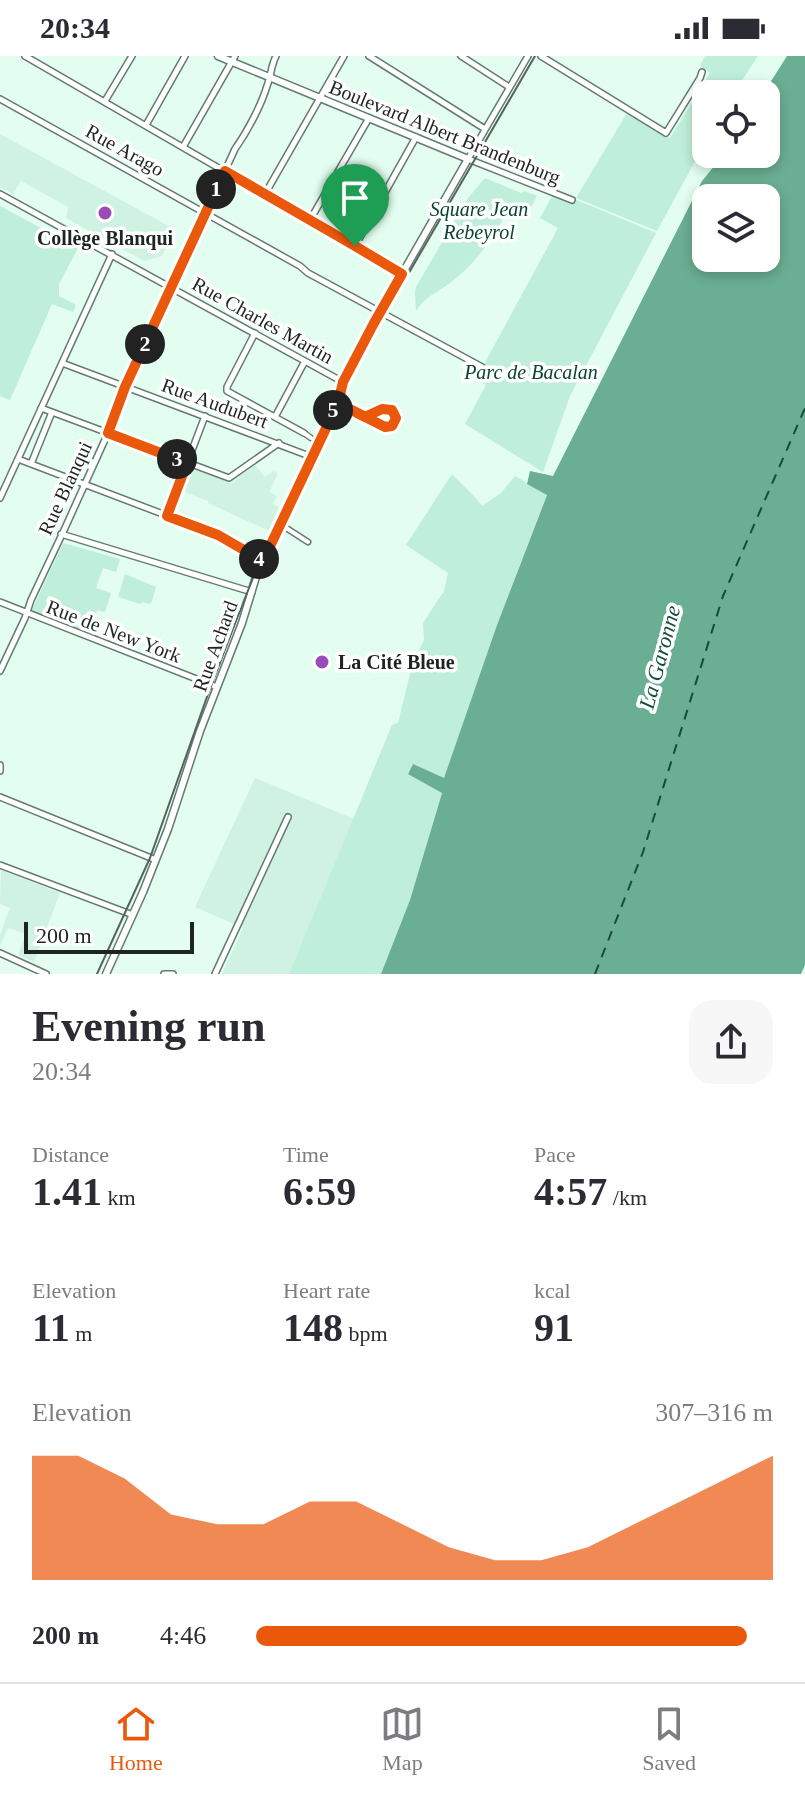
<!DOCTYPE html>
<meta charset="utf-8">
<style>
body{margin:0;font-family:"Times New Roman",serif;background:#f7f7f7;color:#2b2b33;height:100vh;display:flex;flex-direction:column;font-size:30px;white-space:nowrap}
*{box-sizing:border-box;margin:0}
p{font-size:26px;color:#7c7c81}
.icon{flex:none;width:44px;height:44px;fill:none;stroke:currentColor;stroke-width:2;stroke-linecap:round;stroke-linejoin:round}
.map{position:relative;height:918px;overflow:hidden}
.panel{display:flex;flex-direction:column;background:#fff;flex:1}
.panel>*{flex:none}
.buttons{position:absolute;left:692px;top:24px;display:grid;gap:16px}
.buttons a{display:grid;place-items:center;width:88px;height:88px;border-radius:16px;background:#fff;box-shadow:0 4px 12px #0003;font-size:40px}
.scale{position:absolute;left:24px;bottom:20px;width:170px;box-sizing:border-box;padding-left:8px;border:4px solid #1c2521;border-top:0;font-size:22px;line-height:28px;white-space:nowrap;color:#1c2521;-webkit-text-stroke:6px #fff;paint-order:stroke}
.pin{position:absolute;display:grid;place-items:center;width:68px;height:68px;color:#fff;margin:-82px -34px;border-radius:50% 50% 50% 0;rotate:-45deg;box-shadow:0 0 8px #0007}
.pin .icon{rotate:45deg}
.km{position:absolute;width:40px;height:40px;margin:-20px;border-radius:50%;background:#222;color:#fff;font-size:22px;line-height:40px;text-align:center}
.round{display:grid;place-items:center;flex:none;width:84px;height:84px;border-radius:24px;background:#f7f7f7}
.summary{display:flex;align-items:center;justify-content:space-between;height:136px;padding:0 32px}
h1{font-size:44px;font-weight:700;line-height:60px}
.stats{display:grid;grid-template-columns:repeat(3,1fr);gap:12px;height:136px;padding:8px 32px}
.stats div{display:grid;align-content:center}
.stats b{font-size:40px;font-weight:700}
.stats small{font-size:22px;font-weight:400}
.stats p{font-size:22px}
.chart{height:224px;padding:16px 32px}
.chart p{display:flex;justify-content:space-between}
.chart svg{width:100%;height:144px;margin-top:8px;fill:#ea580c;opacity:.7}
ul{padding:0 32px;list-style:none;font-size:26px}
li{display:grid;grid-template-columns:128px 96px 1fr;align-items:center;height:60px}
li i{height:20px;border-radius:10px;background:#ea580c}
.status{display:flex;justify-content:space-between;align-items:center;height:56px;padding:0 40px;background:#fff;direction:ltr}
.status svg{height:22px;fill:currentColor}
.dock{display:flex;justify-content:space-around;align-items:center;height:112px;border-top:2px solid #e1e1e2;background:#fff;font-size:22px;color:#7c7c81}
.dock a{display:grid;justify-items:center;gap:4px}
.dock .on{color:#ea580c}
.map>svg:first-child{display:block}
.built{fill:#d0f2e3}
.green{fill:#bfeeda}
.water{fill:#6aae93;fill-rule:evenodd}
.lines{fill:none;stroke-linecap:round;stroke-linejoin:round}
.ferry{stroke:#154c3a;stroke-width:2;stroke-dasharray:10 8;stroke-linecap:butt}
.pedestrian-casing{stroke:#647b71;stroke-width:7}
.minor-casing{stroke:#647b71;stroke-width:8}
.tertiary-casing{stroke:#647b71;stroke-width:9}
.pedestrian{stroke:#fff;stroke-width:4}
.minor{stroke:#fff;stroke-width:5}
.tertiary{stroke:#fff;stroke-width:6}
.tram{stroke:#56645e;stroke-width:2}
.route-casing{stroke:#fff;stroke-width:16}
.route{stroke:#ea580c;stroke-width:10}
.poi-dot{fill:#9d4ab9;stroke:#fff;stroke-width:3}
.labels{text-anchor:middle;stroke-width:7;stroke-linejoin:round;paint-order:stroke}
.street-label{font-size:20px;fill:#1c2521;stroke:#fff}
.park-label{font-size:20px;font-style:italic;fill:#084432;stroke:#fff}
.poi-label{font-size:20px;font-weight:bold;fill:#1c2521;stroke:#fff}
.water-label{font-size:22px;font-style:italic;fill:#154c3a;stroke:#fff}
</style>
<div class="status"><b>20:34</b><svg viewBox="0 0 49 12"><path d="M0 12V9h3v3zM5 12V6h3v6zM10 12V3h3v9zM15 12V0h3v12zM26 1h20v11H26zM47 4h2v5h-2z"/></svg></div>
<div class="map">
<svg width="805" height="918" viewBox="0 0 805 918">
<rect width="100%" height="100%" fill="#e3fdf1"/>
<!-- built -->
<path class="built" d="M0,78L176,174L162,200L144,205L66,162L68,151L21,125L13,138L0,131Z
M255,409L265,421L274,415L278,417L269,436L277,440L273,448L279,451L269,475L208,447V445L180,434L190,412L231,427Z
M255,722L354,763L289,918H222L243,872L195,851Z
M1,814L60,837L34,906L18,899L26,878L8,872L0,890V879L10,852L0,848Z"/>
<!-- green -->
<path class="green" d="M705,0H758L733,38H706V85L657,175L576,142L627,57L670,82L710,17L700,10Z
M485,122L521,137L524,135L537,140L529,155L511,146C497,178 478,206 450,227C438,236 423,242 416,255L415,237L416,231L468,142Z
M555,135L656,177L570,340L543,416L465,368L486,329L476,323L558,172L540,162Z
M0,150L78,192L59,228V240L76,249L73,256L52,248L10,344L0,340Z
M452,418C462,429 472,437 482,450L501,437L515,420L547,438L497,569L444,723L413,708L408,717L442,736L410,845L381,918H289L392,669L398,667L413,606L424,584L423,567L444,535L448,517L406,489Z
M63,487L120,503L116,516L103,512L96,532L111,537L105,556L97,554L90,578L31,556Z
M125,518L156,531L151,548L142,546L141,548L118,541Z"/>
<!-- water -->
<path class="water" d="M787,0H805V909L801,918H381L410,844L442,737L408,718L413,708L444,722L497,569L547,439L527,428L530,415L553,420L702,125L724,98H766V38H763ZM706,142H766V202H706Z"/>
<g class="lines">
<!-- ferry -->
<path class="ferry" d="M595,918L643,796L723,540L805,352"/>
<defs>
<path id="pedestrian" d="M304,377L311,382
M280,468L308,486"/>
<path id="minor" d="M25,0L402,218
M369,0L485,73
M461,0L509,31
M528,0L468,103L572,144
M541,0L666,77L700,22L702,16
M0,43L300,210L308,217L482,311
M105,45L132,0
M146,69L185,0
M183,91L235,0
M0,138L343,326
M265,138L344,0
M310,164L369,62
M355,190L416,81
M255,277L227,331V335L304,377
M62,307L312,401
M338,347L385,371L392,370L396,362L392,354L387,352L365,361
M41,352L229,422L279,387
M275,361L305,305
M18,403L218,479L263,505
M31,408L52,356
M0,442L112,198
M167,460L205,360
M61,478L252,536
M0,546L217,631
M0,615L25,562L31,544L65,472L108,377L125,331L235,93C247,76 261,50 267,30C271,20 271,10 276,0
M0,709V715
M0,741L156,804
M0,809L133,859
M0,897L46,918
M164,918H173
M215,918L288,761"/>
<path id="tertiary" d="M106,918L143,836L168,773L200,675L242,567L256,521L285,455L338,347L343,326L374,267L468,103L218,0"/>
</defs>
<!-- pedestrian casing -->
<use href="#pedestrian" class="pedestrian-casing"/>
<!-- minor casing -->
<use href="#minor" class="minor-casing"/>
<!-- tertiary casing -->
<use href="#tertiary" class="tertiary-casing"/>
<!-- pedestrian -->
<use href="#pedestrian" class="pedestrian"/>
<!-- minor -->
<use href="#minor" class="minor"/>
<!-- tertiary -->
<use href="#tertiary" class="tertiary"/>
<!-- tram -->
<path class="tram" d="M97,918L150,802L208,638L236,565L260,504L326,356L349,326L385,258L535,0"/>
</g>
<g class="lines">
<defs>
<path id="route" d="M355,190L225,115L125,331L108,377L187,407L167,460L218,479L263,505L338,347L385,371L392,370L396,362L392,354L382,353L365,361L338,347L343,326L374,267L402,218L355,190"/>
</defs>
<!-- route casing -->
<use href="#route" class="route-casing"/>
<!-- route -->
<use href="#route" class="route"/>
</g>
<!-- markers -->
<g class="poi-dot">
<circle cx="105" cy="157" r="8"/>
<circle cx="322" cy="606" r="8"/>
</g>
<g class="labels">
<!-- street labels -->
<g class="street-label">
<text transform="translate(445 76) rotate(22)" y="7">Boulevard Albert Brandenburg</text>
<text transform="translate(125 94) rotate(29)" y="7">Rue Arago</text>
<text transform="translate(263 264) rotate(29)" y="7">Rue Charles Martin</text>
<text transform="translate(215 347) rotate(20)" y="7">Rue Audubert</text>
<text transform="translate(65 432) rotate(-65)" y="7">Rue Blanqui</text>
<text transform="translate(114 575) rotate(21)" y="7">Rue de New York</text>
<text transform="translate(215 590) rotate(-70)" y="7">Rue Achard</text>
</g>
<!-- park labels -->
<g class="park-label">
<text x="479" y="160">Square Jean<tspan x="479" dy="23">Rebeyrol</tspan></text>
<text x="531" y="323">Parc de Bacalan</text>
</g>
<!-- poi labels -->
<g class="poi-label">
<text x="105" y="189">Collège Blanqui</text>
<text x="338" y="613" text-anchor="start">La Cité Bleue</text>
</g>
<!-- water labels -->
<g class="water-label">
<text transform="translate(659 601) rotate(-75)" y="8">La Garonne</text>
</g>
</g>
</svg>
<div class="buttons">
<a><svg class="icon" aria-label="locate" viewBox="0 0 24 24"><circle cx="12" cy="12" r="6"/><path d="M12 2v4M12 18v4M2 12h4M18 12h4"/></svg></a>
<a><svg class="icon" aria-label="layers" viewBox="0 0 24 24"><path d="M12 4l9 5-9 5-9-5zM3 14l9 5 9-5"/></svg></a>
</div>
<div class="scale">200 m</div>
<div class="pin" style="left:355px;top:190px;background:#1e9e55"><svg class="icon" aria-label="arrive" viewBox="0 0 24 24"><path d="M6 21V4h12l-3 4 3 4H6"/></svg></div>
<b class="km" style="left:216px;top:133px">1</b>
<b class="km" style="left:145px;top:288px">2</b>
<b class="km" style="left:177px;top:403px">3</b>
<b class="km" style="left:259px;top:503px">4</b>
<b class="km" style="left:333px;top:354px">5</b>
</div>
<section class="panel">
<div class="summary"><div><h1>Evening run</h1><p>20:34</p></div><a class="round"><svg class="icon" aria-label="share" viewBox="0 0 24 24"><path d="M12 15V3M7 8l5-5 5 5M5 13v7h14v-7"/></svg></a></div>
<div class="stats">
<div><p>Distance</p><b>1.41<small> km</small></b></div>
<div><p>Time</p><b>6:59</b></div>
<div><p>Pace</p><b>4:57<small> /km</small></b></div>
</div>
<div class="stats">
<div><p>Elevation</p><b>11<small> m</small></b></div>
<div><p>Heart rate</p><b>148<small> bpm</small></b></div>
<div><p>kcal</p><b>91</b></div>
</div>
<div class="chart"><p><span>Elevation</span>307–316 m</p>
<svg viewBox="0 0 160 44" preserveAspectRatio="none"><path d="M0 44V6L10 6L20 13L30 24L40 27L50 27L60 20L70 20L80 27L90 34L100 38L110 38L120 34L130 27L140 20L150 13L160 6V44z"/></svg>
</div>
<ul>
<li><b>200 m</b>4:46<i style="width:95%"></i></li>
</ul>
</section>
<nav class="dock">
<a class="on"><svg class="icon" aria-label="home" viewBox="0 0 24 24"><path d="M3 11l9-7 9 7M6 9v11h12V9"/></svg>Home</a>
<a><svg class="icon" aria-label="map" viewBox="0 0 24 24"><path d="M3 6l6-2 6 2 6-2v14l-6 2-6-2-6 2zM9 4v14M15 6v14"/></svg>Map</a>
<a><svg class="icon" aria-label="saved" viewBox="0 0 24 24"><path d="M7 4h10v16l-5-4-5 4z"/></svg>Saved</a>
</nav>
